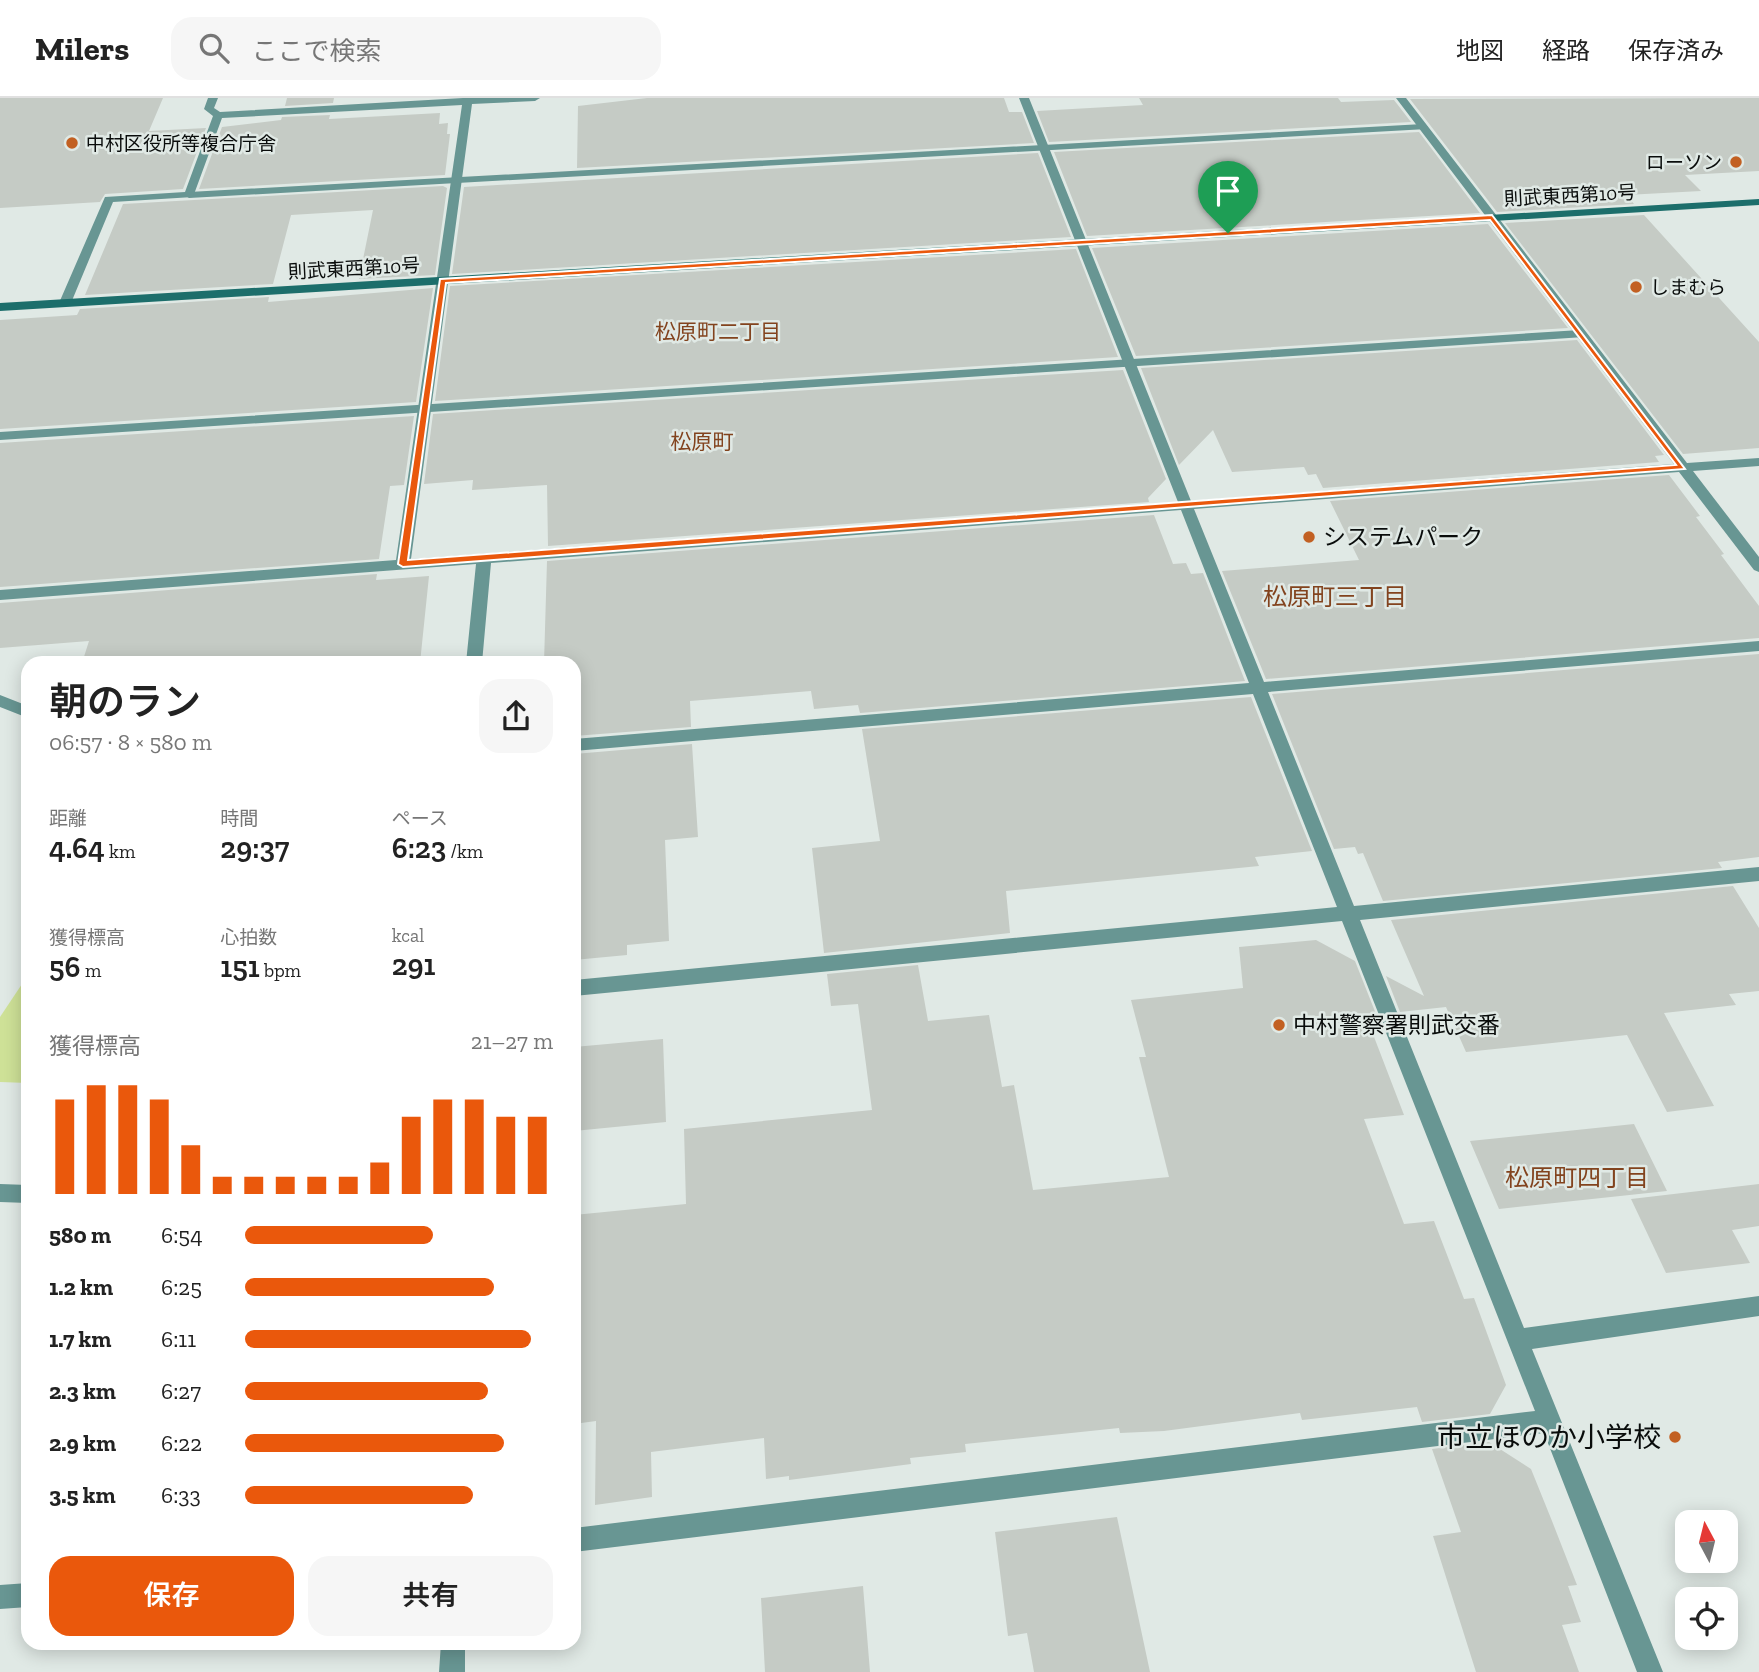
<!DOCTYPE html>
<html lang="ja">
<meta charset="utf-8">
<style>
body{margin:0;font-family:"Zilla Slab","Noto Sans JP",serif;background:#f6f6f6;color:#222;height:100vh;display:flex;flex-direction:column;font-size:26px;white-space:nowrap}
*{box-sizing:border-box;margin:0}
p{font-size:23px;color:#767676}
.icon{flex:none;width:38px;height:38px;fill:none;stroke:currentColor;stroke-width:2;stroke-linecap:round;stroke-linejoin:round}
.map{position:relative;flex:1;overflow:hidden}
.sheet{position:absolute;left:21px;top:558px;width:560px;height:994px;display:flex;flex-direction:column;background:#fff;border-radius:21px;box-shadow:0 4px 18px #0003}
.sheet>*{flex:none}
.needle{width:46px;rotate:353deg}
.fabs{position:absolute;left:1675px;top:1412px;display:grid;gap:14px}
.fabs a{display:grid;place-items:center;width:63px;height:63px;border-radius:14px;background:#fff;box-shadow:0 4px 18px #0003;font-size:35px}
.pin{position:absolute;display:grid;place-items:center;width:60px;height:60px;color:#fff;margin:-72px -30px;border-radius:50% 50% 50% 0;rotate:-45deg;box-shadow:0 0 7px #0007}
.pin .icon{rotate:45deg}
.round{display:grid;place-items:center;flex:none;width:74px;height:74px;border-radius:21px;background:#f6f6f6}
.summary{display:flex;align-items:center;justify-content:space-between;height:119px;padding:0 28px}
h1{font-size:38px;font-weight:600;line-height:52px}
.metrics{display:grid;grid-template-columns:repeat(3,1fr);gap:10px;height:119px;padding:7px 28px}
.metrics div{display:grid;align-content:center}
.metrics b{font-size:30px;font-weight:600}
.metrics small{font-size:19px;font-weight:400}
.metrics p{font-size:19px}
.chart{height:196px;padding:14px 28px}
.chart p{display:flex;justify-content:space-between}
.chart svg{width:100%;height:126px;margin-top:7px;stroke:#ea580c;stroke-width:6}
.action{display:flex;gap:14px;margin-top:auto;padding:14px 28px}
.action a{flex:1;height:80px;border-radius:21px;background:#ea580c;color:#fff;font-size:28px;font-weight:600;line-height:80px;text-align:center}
.action a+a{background:#f6f6f6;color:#222}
ul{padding:0 28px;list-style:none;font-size:23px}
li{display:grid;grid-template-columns:112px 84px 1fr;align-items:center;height:52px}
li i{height:18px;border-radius:9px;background:#ea580c}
header{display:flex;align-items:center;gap:42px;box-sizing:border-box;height:98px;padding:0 35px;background:#fff;border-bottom:2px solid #e0e0e0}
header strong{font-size:33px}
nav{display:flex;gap:38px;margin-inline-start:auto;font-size:24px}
.search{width:490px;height:63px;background:#f6f6f6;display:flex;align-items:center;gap:18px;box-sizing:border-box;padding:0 24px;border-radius:21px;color:#767676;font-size:26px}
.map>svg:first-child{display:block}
.green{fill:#cee197}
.building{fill:#c5cbc5}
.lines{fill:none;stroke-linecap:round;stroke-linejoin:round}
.lane{fill:#689693;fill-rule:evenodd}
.street{fill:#689693;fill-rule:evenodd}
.secondary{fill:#1c6e6b;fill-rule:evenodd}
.route{fill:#ea580c;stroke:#fff;stroke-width:2;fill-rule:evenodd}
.poi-dot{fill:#c26022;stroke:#e0e9e5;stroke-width:2.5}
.labels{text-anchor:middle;stroke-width:5;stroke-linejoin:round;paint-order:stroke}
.far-poi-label{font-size:19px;fill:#090c0b;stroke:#e0e9e5;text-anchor:start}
.far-street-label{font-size:19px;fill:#090c0b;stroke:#e0e9e5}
.far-neighbourhood-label{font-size:21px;fill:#82431e;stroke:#e0e9e5}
.far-quarter-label{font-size:21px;fill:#82431e;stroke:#e0e9e5}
.poi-label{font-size:23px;fill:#090c0b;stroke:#e0e9e5;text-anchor:start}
.neighbourhood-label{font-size:24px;fill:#82431e;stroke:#e0e9e5}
.near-poi-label{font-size:28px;fill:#090c0b;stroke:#e0e9e5;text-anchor:end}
</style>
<header>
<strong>Milers</strong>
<div class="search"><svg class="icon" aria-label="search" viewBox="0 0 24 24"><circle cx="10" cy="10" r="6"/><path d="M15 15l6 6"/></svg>ここで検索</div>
<nav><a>地図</a><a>経路</a><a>保存済み</a></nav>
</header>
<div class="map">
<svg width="1759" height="1574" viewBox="0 0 1759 1574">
<rect width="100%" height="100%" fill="#e0e9e5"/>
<!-- green -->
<path class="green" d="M28,877V985L0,984V919Z"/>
<!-- building -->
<path class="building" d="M0,0H163L149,33L206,30L183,91L105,96L100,104L0,110Z
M287,0H334L333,5L285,8Z
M647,0H1004L1009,14H1022L1034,45L577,70L578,8Z
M1139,0H1338L1341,4L1394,2L1411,24L1049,44L1037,13L1143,7Z
M1759,0V73L1685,77L1701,93L1626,97L1634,106L1497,114L1410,1Z
M440,15L439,26L448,25L447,36H450L445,77L199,91L222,29L281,22L282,19L330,17L329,21Z
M1419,34L1480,115L1087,138L1054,54Z
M1038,55L1071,139L452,176L464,89Z
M443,88L447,90L435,177L359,181L373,112L291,117L273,186L85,197L123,106Z
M1644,117L1759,244V350L1683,356L1505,125Z
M1488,126L1568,230L1136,258L1092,150Z
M1076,151L1118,259L435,303L450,188Z
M433,190L416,304L0,331V222L77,217L80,211L269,199L268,204Z
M1577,242L1664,357L1655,358L1659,364L1323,390L1316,376L1308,377L1304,369L1232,374L1213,332L1179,367L1141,270Z
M1123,272L1166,381L1148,400L1149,404L548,448L547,387L472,392L473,382L424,386L433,316Z
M414,318L404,387L390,388L379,461L0,489V345Z
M1669,377L1700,418L1696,419L1724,456L1721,457L1759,508V540L1266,581L1222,473L1359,462L1330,403Z
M1154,417L1173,466L1186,465L1191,476L1203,475L1245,583L860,615L858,607L814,611L811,593L690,603L691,629L574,638V565H544L547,463Z
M377,476L376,482L429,478L420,565H82L89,543L0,550V505Z
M1759,556V759L1718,764L1722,770L1383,803L1363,755L1358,756L1355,749L1334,751L1272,596Z
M1251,599L1312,753L1255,759L1259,768L1006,793L1010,835L824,855L812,750L880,743L862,631Z
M692,646L698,739L665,742L669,843L627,847V857L574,862V656Z
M1733,788L1759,830V893L1729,896L1736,907L1664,915L1714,1008L1667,1014L1627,937L1466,954L1446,909L1400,914L1386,878L1424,898L1391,822Z
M1316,842L1355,863L1376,916L1366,918L1404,1017L1364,1021L1404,1126L1434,1123L1464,1201L1474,1200L1506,1287L1490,1316L1422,1324L1417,1309L1302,1322L1300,1315L1164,1333L1120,1335L1119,1330L965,1346L966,1354L910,1360L911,1366L789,1382V1378L766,1381L764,1340L651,1354L652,1399L595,1407L596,1323L574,1326V1117L686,1106L684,1031L872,1012L858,906L831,908L827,876L918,867L928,923L989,917L1002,989L1014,987L1033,1092L1169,1079L1139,959H1146L1131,902L1243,890L1239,849Z
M663,941L666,1024L574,1033V949Z
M1634,1026L1667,1093L1499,1111L1470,1043Z
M1759,1086V1128L1732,1132L1750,1165L1666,1175L1631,1101Z
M1489,1344L1531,1371L1552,1423L1577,1487L1568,1488L1581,1524L1562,1527L1579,1574H1476L1433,1438L1461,1434L1432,1351Z
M1117,1419L1150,1574H1034L1027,1535L1008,1538L995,1434Z
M863,1488L870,1574H765L761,1500Z"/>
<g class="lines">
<!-- lane -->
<path class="lane" d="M1423,26L1428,29L1427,31L189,100L184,97L189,94Z
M1580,232L1586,236L1584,239L0,342V334Z
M0,597L28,608V620L0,609Z"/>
<!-- street -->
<path class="street" d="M208,0H218L214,10L220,14L463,0H540L535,3L472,6L411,461L1178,404L1019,0H1029L1191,403L1674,366L1396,0H1406L1687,365L1759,360V368L1693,373L1759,459V474L1754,472L1679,374L1194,411L1264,584L1759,543V553L1268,594L1354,808L1759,769V783L1360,822L1524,1230L1759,1198V1218L1532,1251L1663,1574H1637L1544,1335L574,1454V1430L1535,1313L1342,823L574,898V882L1337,809L1253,596L574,653V641L1249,585L1181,412L491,465L482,565H466L476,466L0,502V492L396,462L462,7L222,20L193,99L113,104L71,205L61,208L59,205L105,99L185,94L213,18L204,11Z
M0,1086L28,1087V1105L0,1104Z
M28,1485V1509L0,1511V1487Z
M441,1545H465V1574H439Z"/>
<!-- secondary -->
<path class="secondary" d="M1759,101V107L0,213V205Z"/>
</g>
<!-- route -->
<path class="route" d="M1492,117L1685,371L403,469L398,466L440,181ZM1490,122L1676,367L408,462L446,185Z"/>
<!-- markers -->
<g class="poi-dot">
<circle cx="72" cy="45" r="7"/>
<circle cx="1736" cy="64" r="7"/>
<circle cx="1636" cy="189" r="7"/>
<circle cx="1309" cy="439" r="7"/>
<circle cx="1279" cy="927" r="7"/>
<circle cx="1675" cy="1339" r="7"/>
</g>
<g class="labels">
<!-- far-poi labels -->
<g class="far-poi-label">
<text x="86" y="52">中村区役所等複合庁舎</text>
<text x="1722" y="71" text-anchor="end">ローソン</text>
<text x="1650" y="196">しまむら</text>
</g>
<!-- far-street labels -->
<g class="far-street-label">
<text transform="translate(1570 97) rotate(-3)" y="7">則武東西第10号</text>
<text transform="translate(354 170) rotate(-3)" y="7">則武東西第10号</text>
</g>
<!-- far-neighbourhood labels -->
<g class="far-neighbourhood-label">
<text x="718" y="241">松原町二丁目</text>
</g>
<!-- far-quarter labels -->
<g class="far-quarter-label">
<text x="702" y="351">松原町</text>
</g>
<!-- poi labels -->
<g class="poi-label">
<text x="1323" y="447">システムパーク</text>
<text x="1293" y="935">中村警察署則武交番</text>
</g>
<!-- neighbourhood labels -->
<g class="neighbourhood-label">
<text x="1335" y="507">松原町三丁目</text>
<text x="1577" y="1088">松原町四丁目</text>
</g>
<!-- near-poi labels -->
<g class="near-poi-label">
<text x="1661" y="1349">市立ほのか小学校</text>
</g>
</g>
</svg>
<div class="fabs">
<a><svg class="needle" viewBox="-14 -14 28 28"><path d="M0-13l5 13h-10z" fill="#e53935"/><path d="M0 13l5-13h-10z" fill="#767676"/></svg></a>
<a><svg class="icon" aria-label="locate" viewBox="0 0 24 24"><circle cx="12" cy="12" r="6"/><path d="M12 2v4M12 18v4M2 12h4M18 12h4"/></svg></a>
</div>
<div class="pin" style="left:1228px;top:135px;background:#1e9e55"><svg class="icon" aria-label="arrive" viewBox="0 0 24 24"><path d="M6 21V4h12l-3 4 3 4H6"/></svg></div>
<section class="sheet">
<div class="summary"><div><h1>朝のラン</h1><p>06:57 · 8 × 580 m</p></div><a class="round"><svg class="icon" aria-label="share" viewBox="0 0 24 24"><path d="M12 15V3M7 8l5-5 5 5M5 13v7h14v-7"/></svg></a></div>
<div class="metrics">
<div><p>距離</p><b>4.64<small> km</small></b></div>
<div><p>時間</p><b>29:37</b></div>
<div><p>ペース</p><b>6:23<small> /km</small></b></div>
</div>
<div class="metrics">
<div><p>獲得標高</p><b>56<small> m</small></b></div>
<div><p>心拍数</p><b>151<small> bpm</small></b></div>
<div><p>kcal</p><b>291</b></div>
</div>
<div class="chart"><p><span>獲得標高</span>21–27 m</p>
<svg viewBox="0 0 160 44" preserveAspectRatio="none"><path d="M5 44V11M15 44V6M25 44V6M35 44V11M45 44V27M55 44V38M65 44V38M75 44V38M85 44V38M95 44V38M105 44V33M115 44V17M125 44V11M135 44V11M145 44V17M155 44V17"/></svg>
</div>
<ul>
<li><b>580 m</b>6:54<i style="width:61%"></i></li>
<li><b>1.2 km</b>6:25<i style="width:81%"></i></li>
<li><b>1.7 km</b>6:11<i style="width:93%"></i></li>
<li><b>2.3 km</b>6:27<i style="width:79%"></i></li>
<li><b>2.9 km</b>6:22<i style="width:84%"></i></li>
<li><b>3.5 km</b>6:33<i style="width:74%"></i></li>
</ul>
<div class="action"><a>保存</a><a>共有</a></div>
</section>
</div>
